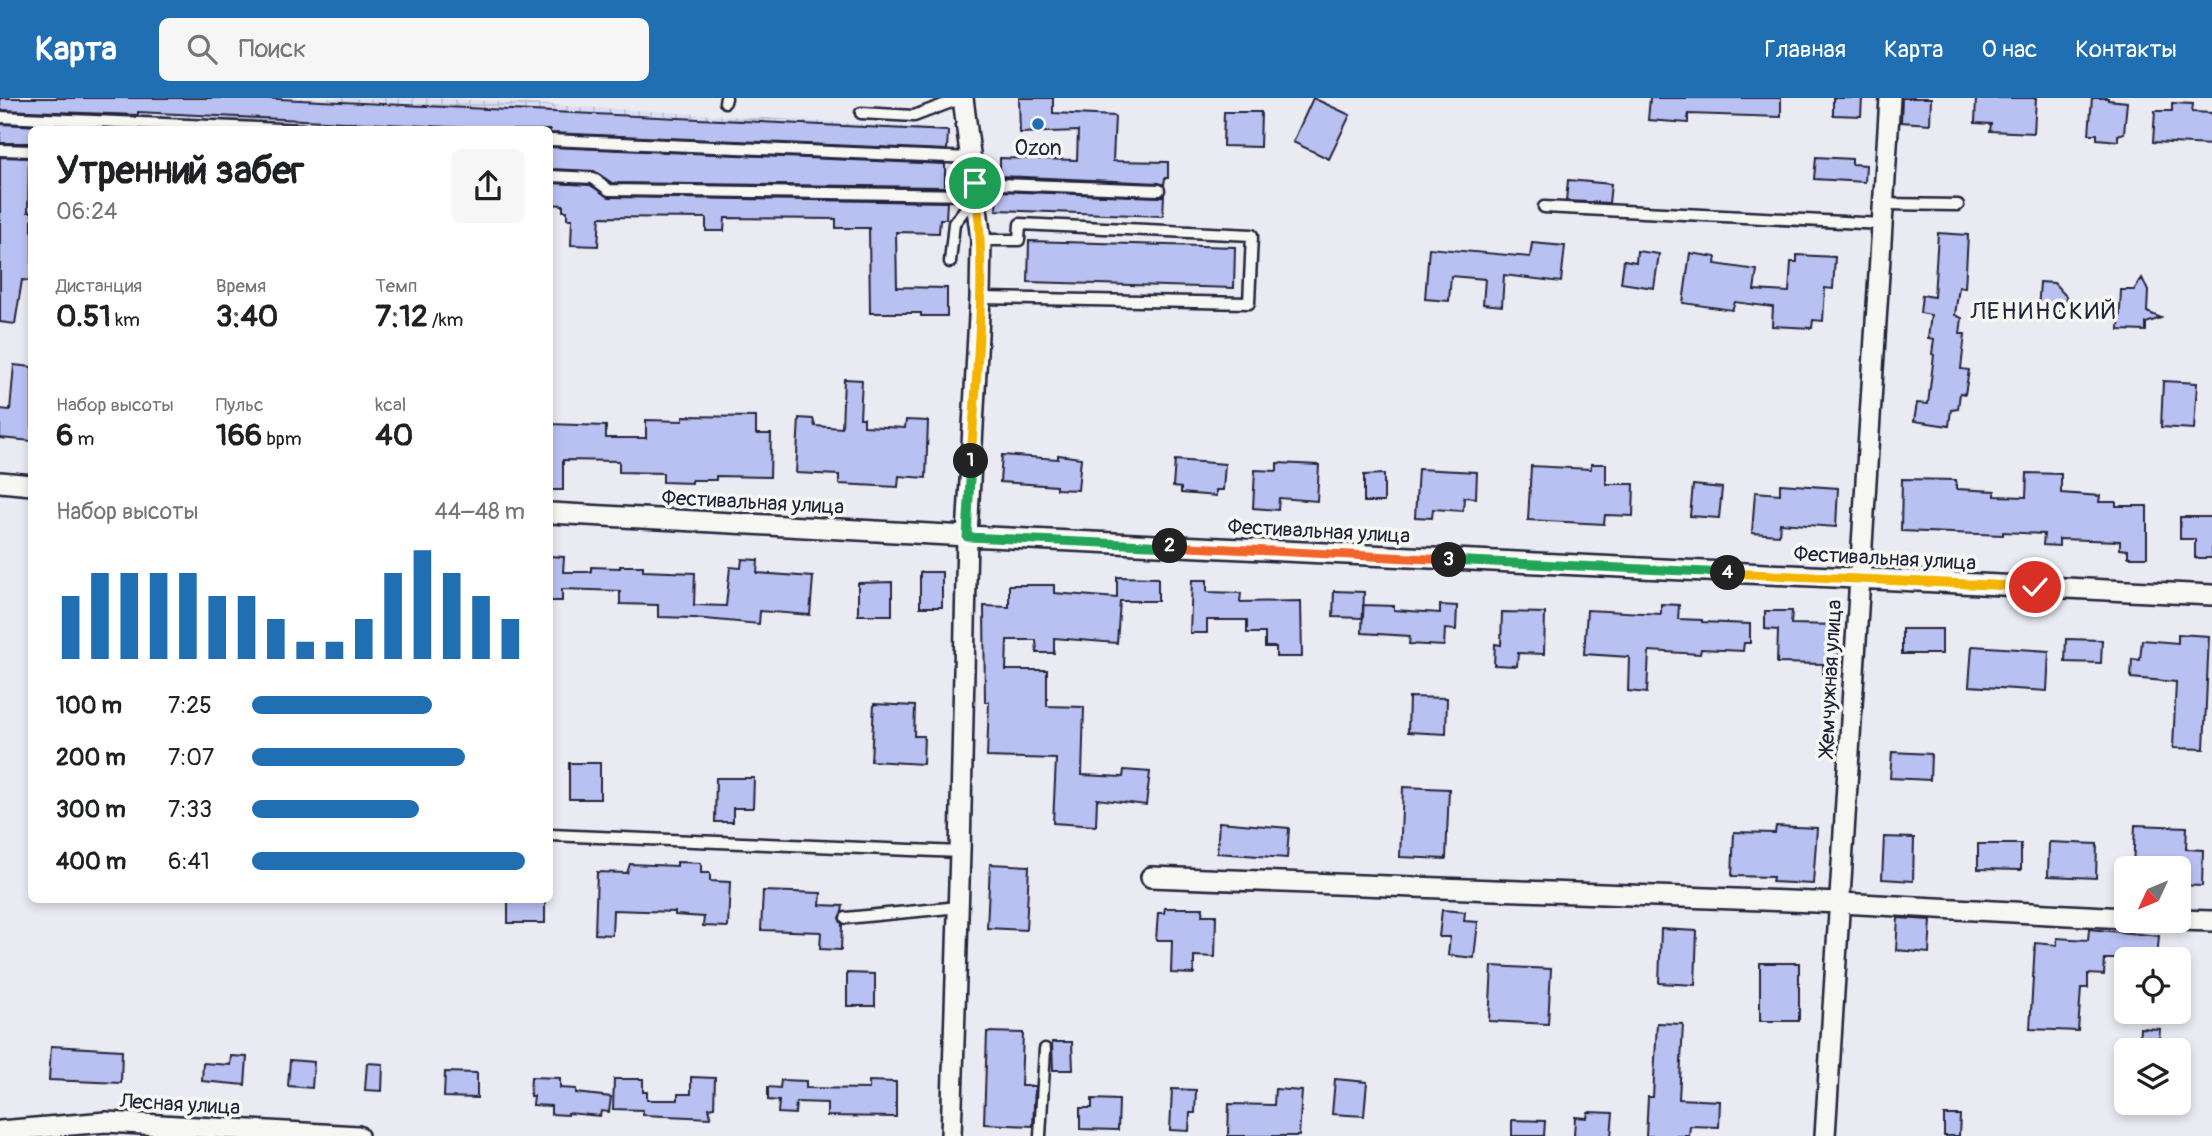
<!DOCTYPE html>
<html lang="ru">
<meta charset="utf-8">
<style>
body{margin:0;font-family:Pangolin,sans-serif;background:#f6f6f6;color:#202124;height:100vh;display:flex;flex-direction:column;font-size:26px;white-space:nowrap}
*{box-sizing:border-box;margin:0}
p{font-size:23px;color:#757577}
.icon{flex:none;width:38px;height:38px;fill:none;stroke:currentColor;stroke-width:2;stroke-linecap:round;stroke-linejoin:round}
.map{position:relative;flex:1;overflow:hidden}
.sheet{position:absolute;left:28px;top:28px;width:525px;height:777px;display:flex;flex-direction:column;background:#fff;border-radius:10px;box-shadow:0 4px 10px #0003}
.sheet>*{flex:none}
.needle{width:46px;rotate:226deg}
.buttons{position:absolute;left:2114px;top:758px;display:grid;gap:14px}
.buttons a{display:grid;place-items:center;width:77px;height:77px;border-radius:10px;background:#fff;box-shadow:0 4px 10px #0003;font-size:35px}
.pin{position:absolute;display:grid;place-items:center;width:60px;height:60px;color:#fff;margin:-30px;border:4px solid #fff;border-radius:50%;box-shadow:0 2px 7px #0007}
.km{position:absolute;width:35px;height:35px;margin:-18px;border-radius:50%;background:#222;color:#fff;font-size:19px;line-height:35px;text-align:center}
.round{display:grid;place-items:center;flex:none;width:74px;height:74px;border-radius:10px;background:#f6f6f6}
.head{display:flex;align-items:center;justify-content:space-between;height:119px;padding:0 28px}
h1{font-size:38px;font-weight:700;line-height:52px}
.metrics{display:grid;grid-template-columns:repeat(3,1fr);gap:10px;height:119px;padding:7px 28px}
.metrics div{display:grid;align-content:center}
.metrics b{font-size:30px;font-weight:700}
.metrics small{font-size:19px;font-weight:400}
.metrics p{font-size:19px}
.chart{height:196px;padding:14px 28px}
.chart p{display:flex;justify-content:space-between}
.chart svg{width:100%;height:126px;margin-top:7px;stroke:#1f6fb2;stroke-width:6}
ul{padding:0 28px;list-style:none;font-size:23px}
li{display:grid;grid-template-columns:112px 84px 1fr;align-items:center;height:52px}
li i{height:18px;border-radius:9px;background:#1f6fb2}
header{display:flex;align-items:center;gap:42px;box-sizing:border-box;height:98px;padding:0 35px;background:#1f6fb2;color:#fff}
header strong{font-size:33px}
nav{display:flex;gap:38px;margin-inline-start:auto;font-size:24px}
.search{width:490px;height:63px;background:#f6f6f6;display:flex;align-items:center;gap:18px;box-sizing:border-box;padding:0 24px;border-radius:10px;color:#757577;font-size:26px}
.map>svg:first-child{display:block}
.industrial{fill:url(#industrial-grid)}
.building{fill:#b9c1f2;stroke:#22223b;stroke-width:2}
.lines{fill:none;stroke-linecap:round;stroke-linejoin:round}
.service-casing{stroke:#22223b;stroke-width:15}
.minor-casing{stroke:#22223b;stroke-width:24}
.service{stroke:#f6f6f2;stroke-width:10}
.minor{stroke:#f6f6f2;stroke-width:19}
.split-1-casing{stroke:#fff;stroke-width:14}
.split-2-casing{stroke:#fff;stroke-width:14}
.split-3-casing{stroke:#fff;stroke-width:14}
.split-4-casing{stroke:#fff;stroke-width:14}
.split-5-casing{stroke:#fff;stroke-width:14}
.split-1{stroke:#f5b400;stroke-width:9}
.split-2{stroke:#22a559;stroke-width:9}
.split-3{stroke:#f0652b;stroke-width:9}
.split-4{stroke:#22a559;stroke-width:9}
.split-5{stroke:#f5b400;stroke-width:9}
.poi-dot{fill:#1f6fb2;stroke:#f6f6f2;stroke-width:2.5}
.labels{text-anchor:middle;stroke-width:7;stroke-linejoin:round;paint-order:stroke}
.poi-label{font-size:21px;fill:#22223b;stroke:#f6f6f2}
.street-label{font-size:21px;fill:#22223b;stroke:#f6f6f2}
.quarter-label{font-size:24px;letter-spacing:2px;fill:#22223b;stroke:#f6f6f2}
</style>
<header>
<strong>Карта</strong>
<div class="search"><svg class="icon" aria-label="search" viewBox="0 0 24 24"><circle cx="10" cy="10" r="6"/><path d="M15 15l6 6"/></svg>Поиск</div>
<nav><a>Главная</a><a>Карта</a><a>О нас</a><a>Контакты</a></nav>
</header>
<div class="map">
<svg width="2212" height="1038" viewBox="0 0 2212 1038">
<defs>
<pattern id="industrial-grid" width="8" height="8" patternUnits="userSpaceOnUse" patternTransform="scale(1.75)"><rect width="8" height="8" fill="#dbdef2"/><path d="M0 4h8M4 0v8" fill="none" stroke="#bcbed0"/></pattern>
</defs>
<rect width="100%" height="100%" fill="#eaebf2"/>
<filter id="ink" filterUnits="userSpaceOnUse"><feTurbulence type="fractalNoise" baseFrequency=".0143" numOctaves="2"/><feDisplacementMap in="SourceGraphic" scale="14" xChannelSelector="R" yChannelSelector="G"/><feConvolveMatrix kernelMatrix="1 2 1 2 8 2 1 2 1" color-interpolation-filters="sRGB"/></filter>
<g filter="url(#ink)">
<!-- industrial -->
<path class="industrial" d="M0,0H436L945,31V88L898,84L896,121L550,102V32H32L31,173L0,172Z"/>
<!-- building -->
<path class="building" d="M0,0H258L948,33L947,52L550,35V32H508L138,14V17L0,12Z
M1019,0H1053V15L1115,18L1113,63L1168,64V80H1165L1164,87L1159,85L1000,78V60L1077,62L1078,33L1020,35Z
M1313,0L1350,17L1329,61L1293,44Z
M1650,0H1781V19L1688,16V25L1648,22Z
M1833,0H1862L1861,18L1833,17Z
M1902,0H1931L1930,26L1901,24Z
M1976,0H2036L2034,35L1990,33L1991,26L1975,25Z
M2092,0H2108V2L2127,4L2124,35L2118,37V43L2097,41V36H2089Z
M2172,5L2193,6L2192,14L2212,15V47L2153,44L2155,13H2172Z
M1224,14H1261L1260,49L1223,48Z
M0,26L118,32H32V43L30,45H0Z
M550,49L945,66V89L612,85L594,73L550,71Z
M0,59L29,60L28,114H32V183L22,182L15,226L0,224Z
M1816,59L1852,61V66L1866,67L1865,84L1814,81Z
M1568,82L1611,86L1609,105L1566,103Z
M550,85L590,87L609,99L947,104L946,121H940L939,135L896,134L897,189L947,190V218H921V215H870L869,130H836V121L725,120L724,133H706V120L600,119L598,148L571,147L572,121H567V113H563V107L550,106Z
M997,93L1159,99L1164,97L1163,118L996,112Z
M1938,135L1968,137L1965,190L1959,189L1955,217L1962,220L1960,236H1965L1961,271L1969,272L1965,296L1960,295L1958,311L1951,312L1949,328L1914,323L1917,305L1928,306L1934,257L1932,256L1934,241L1928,240L1931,217L1920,215L1922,197L1934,199Z
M1029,143L1235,149L1234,190L1028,184Z
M1532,145L1565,148L1561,184L1504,177L1502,208L1483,206L1485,181L1451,178L1449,203L1425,201L1429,150L1530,159Z
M1637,153L1659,156L1654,190L1621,185L1624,162L1636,164Z
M1690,155L1716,159L1715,166L1757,172L1754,192L1789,194L1791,164H1797V157L1835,159L1833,191L1825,190L1823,223L1813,222L1812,230L1772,228L1773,209L1735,204L1732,212L1683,205Z
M2142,180L2148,193L2147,214L2161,220L2146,225V233L2119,232L2121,192H2134Z
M2040,184L2054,185L2066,198L2065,209L2058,214L2038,212Z
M14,267L32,269V343L0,340V311L10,312Z
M844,281L862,282L860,320H864V328L905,330L906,322L928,323L926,380L899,378L898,389L839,386V377L796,375L799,320L813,321L815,328L842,330Z
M2163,283L2197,285L2194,331L2161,329Z
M683,318L756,319V336H771L770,379L716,378V382H692V385L663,384V375L619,374V363L563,362V392H550V326L606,328V340H646V322L683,323Z
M1002,357L1058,361V357L1081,360L1078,392L1056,391V388L1000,384Z
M1175,362L1225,366L1223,392H1216V398L1181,395V390L1173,389Z
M1277,365L1319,367L1317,403L1279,400L1278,412L1253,410L1255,372L1277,373Z
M1591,366H1606V386H1634L1633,418L1605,417L1604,426L1528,422L1531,368L1591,371Z
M1418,371L1477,374L1476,400L1464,399L1463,413L1433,411L1432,420L1415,419Z
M2027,375L2061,376V395L2100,398L2099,404H2116V408H2147V459H2128V452L2120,451V443L2059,441V448L2043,447L2044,436L2003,434V437L1901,433L1902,381L1956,382V391L1995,393V398L2026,399Z
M1384,376V404H1364V377Z
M1780,386L1838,390L1836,429L1780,425L1779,437L1752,435L1755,394L1780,396Z
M1693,387L1722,390L1719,420L1690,418Z
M2180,419H2212V460H2195V441H2180Z
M550,458L564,459L563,474H591V469L620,470V468H643V473L695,475L694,507L726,508L730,469L741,470L742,461L758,462L757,475L813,479L810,517L760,513L759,526L694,520L658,519V507L620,506V493L562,491V503H550Z
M920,474H942V509H920Z
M1117,479L1158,480V503H1120L1117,545L1054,540V555H1037L1036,542H1007L1006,572H1047V608L1084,609L1082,677L1123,679L1124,672L1150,674L1146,707L1097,701L1096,728L1053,725L1056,661L987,659L989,604H985L984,508L1009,509V487H1054V495L1117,500Z
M1192,482H1207V494L1241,495L1240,504L1301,503L1302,559H1276V549H1265V535H1247V522H1207V535H1190Z
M892,484V517H858V485Z
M1334,493L1364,494L1363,520L1333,519Z
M1661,506L1679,507L1678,521L1702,522V524L1750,526V545H1744L1743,553L1701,551L1700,556L1649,553L1647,595L1628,593L1629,559L1584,556L1587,512L1661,516Z
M1363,507L1394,508V512L1440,515V507L1457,508L1456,532L1445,531L1444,548L1409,546L1410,538L1362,535Z
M1765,513H1792L1791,526L1839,527V578H1823V566L1777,565L1778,532L1765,531Z
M1502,514L1545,515L1544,556L1518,555L1517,568L1494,567L1495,546L1501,547Z
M1902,531H1942V556H1902Z
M2178,536L2209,538L2204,651L2173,650L2176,584L2131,580L2132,561L2140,562L2142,542L2178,545Z
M2066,541L2102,542L2101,565L2065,564Z
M1972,548L2049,553L2047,593L1969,588Z
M1409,599L1447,600L1446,636L1408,634Z
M874,606L915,608L914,638H924L923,666L871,663Z
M1892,654L1931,656L1930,682L1890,680Z
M569,665H600V701H569Z
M716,680H754L753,710H733V724H715Z
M1403,689L1449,691L1446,761L1400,759Z
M1219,724L1289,730L1287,760L1217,755Z
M2135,727L2187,729L2186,751L2203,752L2202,788L2179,787V770H2133Z
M1776,728L1817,730L1813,786L1772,784L1773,779L1732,778L1734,734L1775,735Z
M1884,739L1914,740L1913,783L1882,781Z
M2049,744L2097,746L2096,780L2048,778Z
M1978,746H2021V772L1978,771Z
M677,764L701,765V775H710V783L730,784L728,829L703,828L704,819L675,817V814L613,812L612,837L595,836L597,774L627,775L630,766L677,768Z
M990,766L1029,768L1026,832L987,830Z
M763,793L821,795L820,807L843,808L842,814L839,820L842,826L841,852L820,851L821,834L761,832Z
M508,802L545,804V825H508Z
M1165,810H1203L1202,817H1216L1215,859L1194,858V876L1171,875L1172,842H1156L1158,815H1164Z
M1442,812L1465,814L1464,823L1478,824L1474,860L1448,857L1450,839H1439Z
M1898,820L1931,822L1929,855L1896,852Z
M1661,831L1697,833L1695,887L1659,885Z
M2089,831L2159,838L2157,861H2105L2104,877L2088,876V890H2081L2078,933L2030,931L2035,845L2057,847V840L2088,842Z
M1760,865H1799V923H1760Z
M1492,868L1551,871L1548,926L1489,923Z
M847,875L875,876V908H847Z
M1657,925L1683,926L1679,1001L1720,1003L1719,1029L1690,1028L1689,1038H1646L1648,999H1653Z
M2140,930L2160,931L2158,952H2139Z
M987,934L1023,935L1021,988H1035L1033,1028L984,1026Z
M1052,944H1072L1073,972H1053Z
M51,948L122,952L121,985L49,982Z
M231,958L247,959L245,987L202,983L203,965L230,967Z
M290,962L314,964L312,990L288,988Z
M367,965L383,966L382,993L365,992Z
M445,974L477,975V1000L444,999Z
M531,979L560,980V990L576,991V995L611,999L609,1014L601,1013L600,1018L568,1015V1017L551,1016V1008L533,1007L534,998H530Z
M691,979L715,980L714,1009L709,1010L711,1020L643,1017V1012L613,1011L614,981H643V994H647V1002H678V996H691Z
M1335,981L1367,984L1364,1018L1332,1016Z
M781,982L806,983V990L869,991V983L896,984V1019L827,1018V1005L796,1004L795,1016L778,1015L779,1003L768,1002V989L780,990Z
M1172,991L1196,992L1195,1015H1190L1189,1033L1170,1032Z
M1275,991L1302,993L1299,1038H1228L1229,1006L1274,1007Z
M1092,1001L1119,1002L1118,1032L1080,1031V1010H1092Z
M1588,1014L1613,1015L1611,1038H1574L1575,1019L1587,1020Z
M1944,1017H1960L1959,1038H1944Z
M1512,1022L1545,1023L1544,1038H1512Z"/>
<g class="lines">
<defs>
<path id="service" d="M725,4L726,0
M861,15L914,18L962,0
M0,19L303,32
M550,42L971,60
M0,52L32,53
M550,78L593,80L609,92L976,97
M975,85L1159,92
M1883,106L1958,107
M1544,109L1882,126
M950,164L954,125L974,100
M980,200L1249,205L1252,137L1020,126L1019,142H981
M550,737L960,754
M846,820L959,809
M1040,1038L1045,951"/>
<path id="minor" d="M0,384L32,387
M550,415L967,438L2212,497
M1151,779L1840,805L2126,820
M2179,822L2212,823
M0,1033L106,1024L358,1038
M951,1038L960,754L967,438L980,200L981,142L963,0
M1825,1038L1890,0"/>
</defs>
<!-- service casing -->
<use href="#service" class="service-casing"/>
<!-- minor casing -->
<use href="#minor" class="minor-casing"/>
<!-- service -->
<use href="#service" class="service"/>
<!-- minor -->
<use href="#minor" class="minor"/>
</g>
</g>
<g class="lines" filter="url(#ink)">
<defs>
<path id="split-1" d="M971,363C976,271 988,177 975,85"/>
<path id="split-2" d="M971,363L967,439L1170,448"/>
<path id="split-3" d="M1170,448L1449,462"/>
<path id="split-4" d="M1449,462L1728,475"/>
<path id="split-5" d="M1728,475L2035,489"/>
</defs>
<!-- split-1 casing -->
<use href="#split-1" class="split-1-casing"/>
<!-- split-2 casing -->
<use href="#split-2" class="split-2-casing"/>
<!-- split-3 casing -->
<use href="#split-3" class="split-3-casing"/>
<!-- split-4 casing -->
<use href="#split-4" class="split-4-casing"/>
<!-- split-5 casing -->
<use href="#split-5" class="split-5-casing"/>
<!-- split-1 -->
<use href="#split-1" class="split-1"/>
<!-- split-2 -->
<use href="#split-2" class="split-2"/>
<!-- split-3 -->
<use href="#split-3" class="split-3"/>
<!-- split-4 -->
<use href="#split-4" class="split-4"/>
<!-- split-5 -->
<use href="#split-5" class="split-5"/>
</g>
<!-- markers -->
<circle class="poi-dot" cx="1038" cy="26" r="7"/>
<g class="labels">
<!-- poi labels -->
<g class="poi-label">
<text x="1038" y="57">Ozon</text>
</g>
<!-- street labels -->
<g class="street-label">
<text transform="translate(753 404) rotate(3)" y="7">Фестивальная улица</text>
<text transform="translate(1319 433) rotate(3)" y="7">Фестивальная улица</text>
<text transform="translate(1885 460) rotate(3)" y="7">Фестивальная улица</text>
<text transform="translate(1830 580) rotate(-87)" y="7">Жемчужная улица</text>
<text transform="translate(180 1006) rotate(3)" y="7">Лесная улица</text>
</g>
<!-- quarter labels -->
<g class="quarter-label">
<text x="2044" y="221">ЛЕНИНСКИЙ</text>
</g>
</g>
</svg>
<div class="buttons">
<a><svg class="needle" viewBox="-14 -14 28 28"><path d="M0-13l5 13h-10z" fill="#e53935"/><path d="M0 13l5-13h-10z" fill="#757577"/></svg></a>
<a><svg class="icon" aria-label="locate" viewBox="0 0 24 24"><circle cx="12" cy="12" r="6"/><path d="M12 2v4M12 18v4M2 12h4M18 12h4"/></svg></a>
<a><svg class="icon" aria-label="layers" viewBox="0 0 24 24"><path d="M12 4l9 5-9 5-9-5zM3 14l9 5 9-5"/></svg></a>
</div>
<div class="pin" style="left:975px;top:85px;background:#1e9e55"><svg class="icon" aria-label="arrive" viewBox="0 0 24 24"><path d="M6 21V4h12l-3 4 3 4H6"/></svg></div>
<div class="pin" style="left:2035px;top:489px;background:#d93025"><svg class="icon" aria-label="check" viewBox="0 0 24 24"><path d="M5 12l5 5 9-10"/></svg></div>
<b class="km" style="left:971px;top:363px">1</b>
<b class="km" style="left:1170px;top:448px">2</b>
<b class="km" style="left:1449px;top:462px">3</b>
<b class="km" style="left:1728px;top:475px">4</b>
<section class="sheet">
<div class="head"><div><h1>Утренний забег</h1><p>06:24</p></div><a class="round"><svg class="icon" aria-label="share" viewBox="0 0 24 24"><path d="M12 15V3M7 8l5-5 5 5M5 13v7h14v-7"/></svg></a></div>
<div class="metrics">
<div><p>Дистанция</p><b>0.51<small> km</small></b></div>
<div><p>Время</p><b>3:40</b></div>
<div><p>Темп</p><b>7:12<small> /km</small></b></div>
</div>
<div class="metrics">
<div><p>Набор высоты</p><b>6<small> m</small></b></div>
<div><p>Пульс</p><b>166<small> bpm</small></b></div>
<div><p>kcal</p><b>40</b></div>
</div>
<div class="chart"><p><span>Набор высоты</span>44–48 m</p>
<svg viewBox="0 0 160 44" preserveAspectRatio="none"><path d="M5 44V22M15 44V14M25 44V14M35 44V14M45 44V14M55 44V22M65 44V22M75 44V30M85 44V38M95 44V38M105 44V30M115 44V14M125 44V6M135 44V14M145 44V22M155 44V30"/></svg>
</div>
<ul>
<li><b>100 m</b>7:25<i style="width:66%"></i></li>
<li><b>200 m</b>7:07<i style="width:78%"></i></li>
<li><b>300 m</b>7:33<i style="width:61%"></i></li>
<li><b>400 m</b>6:41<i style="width:100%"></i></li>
</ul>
</section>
</div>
